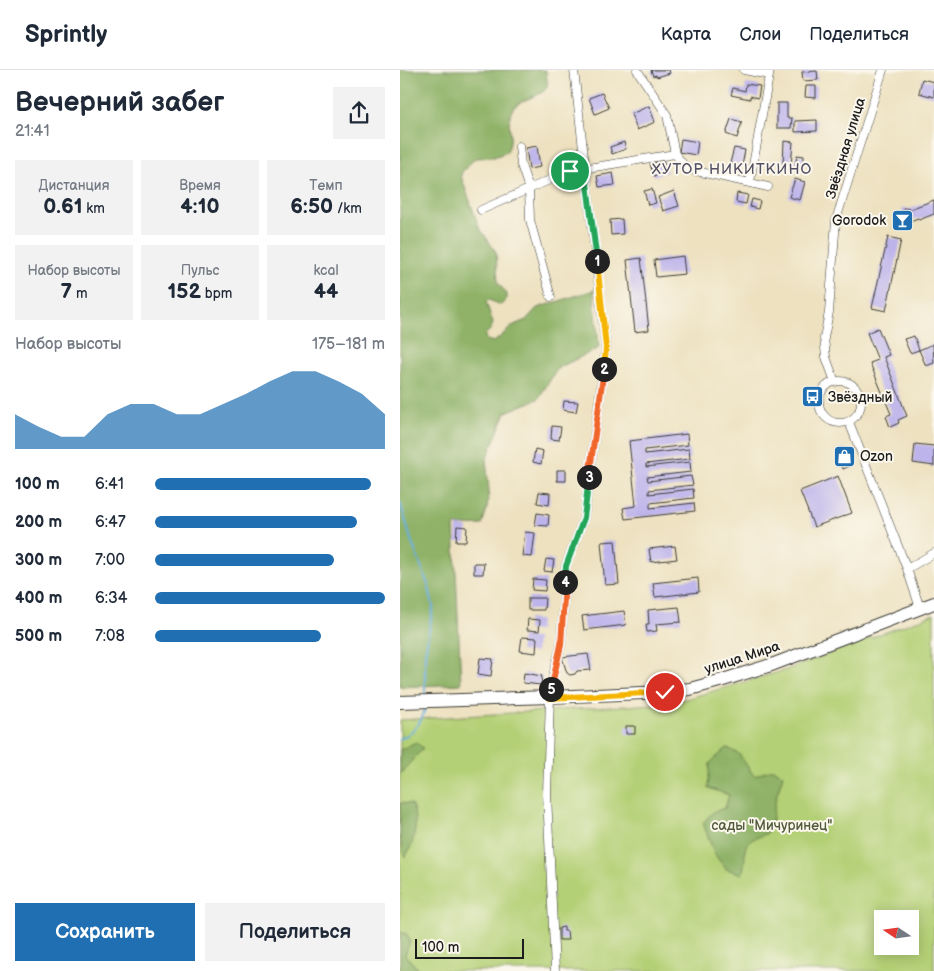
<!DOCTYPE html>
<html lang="ru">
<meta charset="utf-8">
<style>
body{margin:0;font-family:"Balsamiq Sans",sans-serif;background:#f2f2f3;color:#1f2937;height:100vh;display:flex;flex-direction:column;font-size:19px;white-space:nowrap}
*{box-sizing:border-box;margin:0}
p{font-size:16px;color:#747a83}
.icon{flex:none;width:28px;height:28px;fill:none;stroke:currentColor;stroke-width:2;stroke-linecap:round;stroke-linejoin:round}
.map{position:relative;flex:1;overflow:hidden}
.drawer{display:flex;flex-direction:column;background:#fff;width:400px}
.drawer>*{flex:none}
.needle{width:32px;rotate:283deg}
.buttons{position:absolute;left:474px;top:840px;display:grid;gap:10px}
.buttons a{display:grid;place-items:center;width:45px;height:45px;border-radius:0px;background:#fff;box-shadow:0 2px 12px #0003;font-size:25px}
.scale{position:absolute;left:15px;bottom:12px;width:109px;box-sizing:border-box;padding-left:5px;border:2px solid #1c1c1c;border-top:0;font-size:14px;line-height:18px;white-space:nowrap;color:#1c1c1c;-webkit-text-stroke:4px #fbf7ec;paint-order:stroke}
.pin{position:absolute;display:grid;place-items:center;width:42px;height:42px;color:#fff;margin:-21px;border:2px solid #fff;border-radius:50%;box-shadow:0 1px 5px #0007}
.km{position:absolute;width:25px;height:25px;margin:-12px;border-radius:50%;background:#222;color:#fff;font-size:14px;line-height:25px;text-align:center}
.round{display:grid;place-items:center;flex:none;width:52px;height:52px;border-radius:0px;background:#f2f2f3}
.summary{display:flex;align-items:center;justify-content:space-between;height:85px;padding:0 15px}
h1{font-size:28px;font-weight:700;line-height:38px}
.figures{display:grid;grid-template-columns:repeat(3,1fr);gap:8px;height:85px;padding:5px 15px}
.figures div{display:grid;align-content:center;border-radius:0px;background:#f2f2f3;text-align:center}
.figures b{font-size:21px;font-weight:700}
.figures small{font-size:14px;font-weight:400}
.figures p{font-size:14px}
.chart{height:140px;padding:10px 15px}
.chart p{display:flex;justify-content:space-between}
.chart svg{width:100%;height:90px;margin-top:5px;fill:#1f6fb2;opacity:.7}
.cta{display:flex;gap:10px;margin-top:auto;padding:10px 15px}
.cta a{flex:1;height:58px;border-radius:0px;background:#1f6fb2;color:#fff;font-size:20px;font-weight:700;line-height:58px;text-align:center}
.cta a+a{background:#f2f2f3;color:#1f2937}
ul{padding:0 15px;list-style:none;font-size:16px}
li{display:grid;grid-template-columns:80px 60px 1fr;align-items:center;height:38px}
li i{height:12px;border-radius:6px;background:#1f6fb2}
header{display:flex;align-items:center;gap:30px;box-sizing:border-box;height:70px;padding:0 25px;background:#fff;border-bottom:1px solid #e0e1e3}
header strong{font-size:24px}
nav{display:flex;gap:28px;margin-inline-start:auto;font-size:18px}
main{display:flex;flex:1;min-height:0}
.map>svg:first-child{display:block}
.green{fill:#b4d076;stroke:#687649;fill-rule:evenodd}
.forest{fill:#8fb267;stroke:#566742}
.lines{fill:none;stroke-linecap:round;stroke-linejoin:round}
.stream{stroke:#66afde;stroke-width:2}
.building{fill:#bdb4eb}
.minor-casing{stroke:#3b3a35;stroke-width:9}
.primary-casing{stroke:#3b3a35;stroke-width:14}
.minor{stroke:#fff;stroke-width:8}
.primary{stroke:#fff;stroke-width:12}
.split-1-casing{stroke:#fff;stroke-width:10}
.split-2-casing{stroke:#fff;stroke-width:10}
.split-3-casing{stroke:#fff;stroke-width:10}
.split-4-casing{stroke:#fff;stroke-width:10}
.split-5-casing{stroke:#fff;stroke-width:10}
.split-6-casing{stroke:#fff;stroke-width:10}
.split-1{stroke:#22a559;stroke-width:6}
.split-2{stroke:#f5b400;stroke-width:6}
.split-3{stroke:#f0652b;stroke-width:6}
.split-4{stroke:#22a559;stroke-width:6}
.split-5{stroke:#f0652b;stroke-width:6}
.split-6{stroke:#f5b400;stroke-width:6}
.labels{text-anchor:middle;stroke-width:4;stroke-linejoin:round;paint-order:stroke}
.street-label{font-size:14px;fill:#1c1c1c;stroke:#fbf7ec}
.poi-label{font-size:14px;fill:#1c1c1c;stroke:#fbf7ec;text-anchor:start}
.park-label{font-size:14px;fill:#515b3c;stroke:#fbf7ec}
.neighbourhood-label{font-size:15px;letter-spacing:1px;fill:#545164;stroke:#fbf7ec}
</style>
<header>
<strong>Sprintly</strong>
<nav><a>Карта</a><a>Слои</a><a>Поделиться</a></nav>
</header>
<main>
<section class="drawer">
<div class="summary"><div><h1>Вечерний забег</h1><p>21:41</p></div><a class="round"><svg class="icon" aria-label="share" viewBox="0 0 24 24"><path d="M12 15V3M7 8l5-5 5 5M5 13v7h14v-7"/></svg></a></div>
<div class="figures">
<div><p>Дистанция</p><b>0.61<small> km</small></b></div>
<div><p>Время</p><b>4:10</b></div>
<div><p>Темп</p><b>6:50<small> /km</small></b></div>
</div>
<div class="figures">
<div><p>Набор высоты</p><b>7<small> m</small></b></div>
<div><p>Пульс</p><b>152<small> bpm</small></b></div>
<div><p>kcal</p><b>44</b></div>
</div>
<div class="chart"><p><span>Набор высоты</span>175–181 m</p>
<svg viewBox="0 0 160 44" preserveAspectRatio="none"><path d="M0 44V27L10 33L20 38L30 38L40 27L50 22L60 22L70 27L80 27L90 22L100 17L110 11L120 6L130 6L140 11L150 17L160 27V44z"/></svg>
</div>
<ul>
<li><b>100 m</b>6:41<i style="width:94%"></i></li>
<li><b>200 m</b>6:47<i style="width:88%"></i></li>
<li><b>300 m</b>7:00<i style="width:78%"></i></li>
<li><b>400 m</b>6:34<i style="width:100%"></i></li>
<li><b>500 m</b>7:08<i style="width:72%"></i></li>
</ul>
<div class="cta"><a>Сохранить</a><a>Поделиться</a></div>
</section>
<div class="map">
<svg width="534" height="901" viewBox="0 0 534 901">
<rect width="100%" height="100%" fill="#fbf7ec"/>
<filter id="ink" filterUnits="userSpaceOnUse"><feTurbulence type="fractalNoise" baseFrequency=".02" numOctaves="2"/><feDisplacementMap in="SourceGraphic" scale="10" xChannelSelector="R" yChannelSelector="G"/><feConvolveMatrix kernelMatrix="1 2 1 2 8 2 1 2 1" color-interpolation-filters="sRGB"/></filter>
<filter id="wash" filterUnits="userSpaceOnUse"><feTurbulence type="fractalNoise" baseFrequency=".0096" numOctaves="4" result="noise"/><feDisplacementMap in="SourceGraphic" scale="20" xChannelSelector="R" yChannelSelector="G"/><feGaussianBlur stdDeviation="1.12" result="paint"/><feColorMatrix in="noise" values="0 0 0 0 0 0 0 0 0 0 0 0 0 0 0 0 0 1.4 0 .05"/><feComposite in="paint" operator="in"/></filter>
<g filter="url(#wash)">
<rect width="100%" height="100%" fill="#ede1c0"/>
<!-- green -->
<path class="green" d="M534,544V901H0V650L272,633L386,600ZM482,849H510V876H482Z"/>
<!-- forest -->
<path class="forest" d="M0,0H146C146,5 148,11 147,16C144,27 119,28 112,40C105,53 115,67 107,82L94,87L75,88L62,102L61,106L79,157L96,182L98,213L107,224V229L101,235L89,230L86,232L93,253L91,259L85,265L86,270L94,272L114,255L126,250L137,238L194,220L199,278L158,298L138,329L106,342L86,390L89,420L87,439L82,455L54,456L61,614L0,617Z
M16,672L23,678L0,704V680Z
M327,678L339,684L354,706L373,699L383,705L376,727L371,756L366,764C335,774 350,779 342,804L326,799L315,785L303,753L313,742L325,738L329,725L308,718L310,693Z
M2,733L11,734C19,749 15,774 5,787L0,769V734Z
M0,862L7,864L10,871L5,885L17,898L15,901H0Z"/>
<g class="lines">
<!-- stream -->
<path class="stream" d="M0,432L12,473L29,517L33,537L25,584V626
M0,669C13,663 24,651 25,636"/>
</g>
<g id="blocks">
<!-- building -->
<path class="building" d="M251,0H269L270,3L257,7L256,5L253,6Z
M417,1L418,10L403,11L402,2Z
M522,9L534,12V27L519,23Z
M346,14L360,16L358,28L350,26V29L331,25L333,18L345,21Z
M406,16H416V28L405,27Z
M202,23L209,38L195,44L189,28Z
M377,33H387V48H392L391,58H377Z
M249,36L255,52L237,60L231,44Z
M331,49L342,52L337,68L326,64Z
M417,50V61L395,62V51Z
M281,69L298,72L296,85L279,82Z
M384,71L393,72L391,96L383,95Z
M224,72L226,79L212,84L210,77Z
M137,76L140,97L129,99L126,78Z
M334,78L345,80L342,96L330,93Z
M397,85L404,86L403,100L395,99Z
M263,90L267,102L254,106L250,94Z
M213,103L215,115L199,117L197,106Z
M395,109L405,112L400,130L389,127Z
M252,119L256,133L248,135L244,121Z
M274,121L279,136L263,141L258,127Z
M337,123L348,125L346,134L336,132Z
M352,129L360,131L358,139L350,137Z
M534,130V144L519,150L518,148L510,151L508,158L499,156L503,138L510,139Z
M222,149L223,164L211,165L210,150Z
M488,167L501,170L486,241L472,238Z
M283,186L285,204L256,207L254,190Z
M241,188L249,260L235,262L227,190Z
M478,258L489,285L484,287L507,346L498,350L499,353L490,357L486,346L491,344L470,293L478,290L467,263Z
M514,266L519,280L510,283L504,269Z
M533,274L534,293L526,296L519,280Z
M164,331L178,332L176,342L163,340Z
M152,356L161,357L159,370L151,369Z
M287,364L288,375L245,380V384L289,379L290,389L246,394V397L290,392L291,402L247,407L248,411L291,406L293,415L249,420V424L293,419L294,428L250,433V438L294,433L295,441L225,449L223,438L236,436L229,371Z
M515,374L534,376V396L513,393Z
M444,378L450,396L443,399L437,381Z
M135,379L143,381L141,394L133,392Z
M157,400H166V411H157Z
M438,406L452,443L414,457L400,421Z
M139,422L150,423L149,435L137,433Z
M137,443L149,445L148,456L135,455Z
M57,456L67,457L66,472H56Z
M125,462L135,463L132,487L122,486Z
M215,471L219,514L205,515L201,472Z
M275,476L277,489L251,492L249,479Z
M146,489L154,490L152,502L144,501Z
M74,493H84L83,504H74Z
M298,508L299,522L255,527L253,513Z
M133,509L146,510L145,521L132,520Z
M128,528H145L144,540H128Z
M279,537L281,552L256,554L257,561L247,562L246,554H249L248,540Z
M224,541L226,555L184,560L182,546Z
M128,549L140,550L139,561L127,560Z
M122,567L137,568L136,583L120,581Z
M188,584L191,600L177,601L175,604L170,605L167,603L162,587Z
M80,588L93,589L91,606L78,604Z
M124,603L142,606L141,615L123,613Z
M226,656H235V664H226Z
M164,857V861H167L168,870H159V858Z"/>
</g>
</g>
<g filter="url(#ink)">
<use href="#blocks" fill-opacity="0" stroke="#3b3a35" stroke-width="1"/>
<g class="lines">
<defs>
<path id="minor" d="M237,0L267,45L275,84
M344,0L369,5
M119,76L121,95L129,119L170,101L275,84L287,99L368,117
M350,112L370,0
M81,140L129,119L130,150L151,227
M419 332a21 21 0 1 1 42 0a21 21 0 1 1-42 0Z
M435,312L426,287L424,268L429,242L436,150L483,0
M449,352L507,499L520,538
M507,499L534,483
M155,901L147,724L150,627L154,602L161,575L166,495L184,448L206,278L174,0"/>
<path id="primary" d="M0,632L150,627L265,622L290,619L323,610L374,594L534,533"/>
</defs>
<!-- minor casing -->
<use href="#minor" class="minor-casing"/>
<!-- primary casing -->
<use href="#primary" class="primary-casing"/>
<!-- minor -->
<use href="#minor" class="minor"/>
<!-- primary -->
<use href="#primary" class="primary"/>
</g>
</g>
<g class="lines" filter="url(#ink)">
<defs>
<path id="split-1" d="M170,101L185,99L197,191"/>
<path id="split-2" d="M197,191L206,278L204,299"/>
<path id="split-3" d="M189,407L204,299"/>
<path id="split-4" d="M165,512L166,496L184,448L189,407"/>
<path id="split-5" d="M151,619L161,575L165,512"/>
<path id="split-6" d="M151,619L150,628L265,622"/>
</defs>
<!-- split-1 casing -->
<use href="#split-1" class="split-1-casing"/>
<!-- split-2 casing -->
<use href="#split-2" class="split-2-casing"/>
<!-- split-3 casing -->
<use href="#split-3" class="split-3-casing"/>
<!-- split-4 casing -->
<use href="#split-4" class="split-4-casing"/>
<!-- split-5 casing -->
<use href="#split-5" class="split-5-casing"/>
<!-- split-6 casing -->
<use href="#split-6" class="split-6-casing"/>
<!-- split-1 -->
<use href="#split-1" class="split-1"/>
<!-- split-2 -->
<use href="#split-2" class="split-2"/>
<!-- split-3 -->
<use href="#split-3" class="split-3"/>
<!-- split-4 -->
<use href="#split-4" class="split-4"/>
<!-- split-5 -->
<use href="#split-5" class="split-5"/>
<!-- split-6 -->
<use href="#split-6" class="split-6"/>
</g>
<!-- icons -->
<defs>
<symbol id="bar-square" viewBox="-11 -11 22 22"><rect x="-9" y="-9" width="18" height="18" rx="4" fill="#1f6fb2" stroke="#fbf7ec"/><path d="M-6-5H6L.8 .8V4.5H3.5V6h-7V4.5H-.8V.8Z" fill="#fff"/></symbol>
<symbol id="bus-square" viewBox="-11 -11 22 22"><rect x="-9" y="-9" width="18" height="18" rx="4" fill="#1f6fb2" stroke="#fbf7ec"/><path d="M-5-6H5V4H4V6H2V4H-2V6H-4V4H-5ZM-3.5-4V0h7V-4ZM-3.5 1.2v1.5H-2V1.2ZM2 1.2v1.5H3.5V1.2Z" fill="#fff"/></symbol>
<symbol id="shop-square" viewBox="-11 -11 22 22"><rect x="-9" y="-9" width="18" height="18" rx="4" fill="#1f6fb2" stroke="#fbf7ec"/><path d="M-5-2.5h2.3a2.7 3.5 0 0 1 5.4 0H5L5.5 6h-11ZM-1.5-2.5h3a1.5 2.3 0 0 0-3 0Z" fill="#fff"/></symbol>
</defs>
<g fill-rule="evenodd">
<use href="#bar-square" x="490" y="138" width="25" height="25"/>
<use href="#bus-square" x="400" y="314" width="25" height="25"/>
<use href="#shop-square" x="432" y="374" width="25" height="25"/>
</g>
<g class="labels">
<!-- street labels -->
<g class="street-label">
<text transform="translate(445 78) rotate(-73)" y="5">Звёздная улица</text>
<text transform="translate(342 587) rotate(-18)" y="5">улица Мира</text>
</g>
<!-- poi labels -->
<g class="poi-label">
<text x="486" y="155" text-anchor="end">Gorodok</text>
<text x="428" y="332">Звёздный</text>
<text x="460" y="391">Ozon</text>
</g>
<!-- park labels -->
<g class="park-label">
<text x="372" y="760">сады "Мичуринец"</text>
</g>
<!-- neighbourhood labels -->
<g class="neighbourhood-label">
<text x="332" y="104">ХУТОР НИКИТКИНО</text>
</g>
</g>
</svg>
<div class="buttons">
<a><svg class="needle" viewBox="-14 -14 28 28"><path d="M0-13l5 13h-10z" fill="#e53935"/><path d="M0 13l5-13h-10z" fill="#747a83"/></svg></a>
</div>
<div class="scale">100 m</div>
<div class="pin" style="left:170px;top:101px;background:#1e9e55"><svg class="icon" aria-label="arrive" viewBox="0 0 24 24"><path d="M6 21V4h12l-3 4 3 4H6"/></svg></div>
<div class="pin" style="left:265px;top:622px;background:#d93025"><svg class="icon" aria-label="check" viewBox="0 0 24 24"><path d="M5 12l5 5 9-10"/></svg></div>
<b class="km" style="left:197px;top:191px">1</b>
<b class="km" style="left:204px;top:299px">2</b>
<b class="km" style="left:189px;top:407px">3</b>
<b class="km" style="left:165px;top:512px">4</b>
<b class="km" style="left:151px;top:619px">5</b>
</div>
</main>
